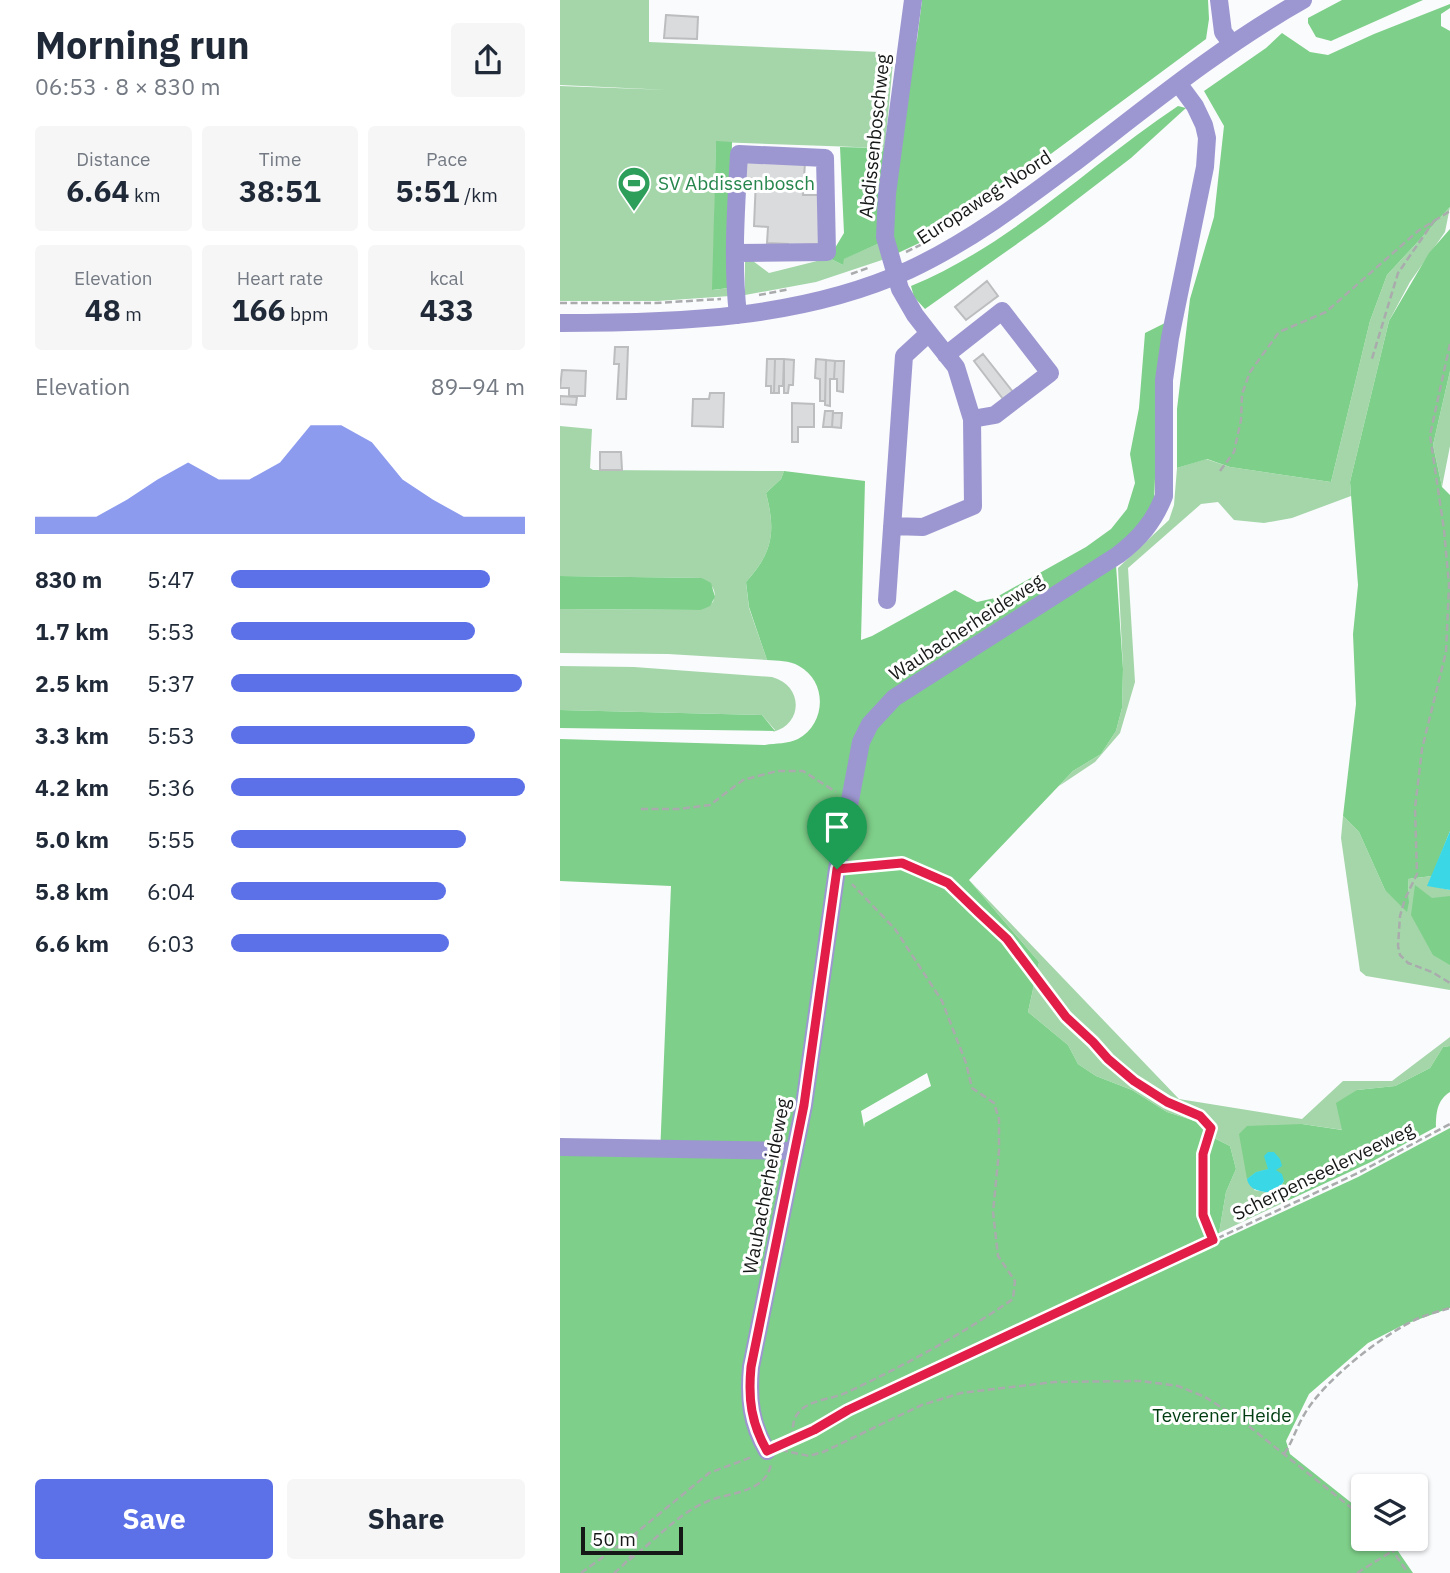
<!DOCTYPE html>
<meta charset="utf-8">
<style>
body{margin:0;font-family:"IBM Plex Sans",sans-serif;background:#f6f6f7;color:#1f2937;height:100vh;display:flex;flex-direction:column;font-size:26px;white-space:nowrap}
*{box-sizing:border-box;margin:0}
p{font-size:23px;color:#747a83}
.icon{flex:none;width:38px;height:38px;fill:none;stroke:currentColor;stroke-width:2;stroke-linecap:round;stroke-linejoin:round}
.map{position:relative;flex:1;overflow:hidden}
.side{display:flex;flex-direction:column;background:#fff;width:560px}
.side>*{flex:none}
.tools{position:absolute;left:791px;top:1474px;display:grid;gap:14px}
.tools a{display:grid;place-items:center;width:77px;height:77px;border-radius:7px;background:#fff;box-shadow:0 2px 5px #0004;font-size:35px}
.scale{position:absolute;left:21px;bottom:18px;width:102px;box-sizing:border-box;padding-left:7px;border:4px solid #161717;border-top:0;font-size:19px;line-height:24px;white-space:nowrap;color:#161717;-webkit-text-stroke:5px #fff;paint-order:stroke}
.pin{position:absolute;display:grid;place-items:center;width:60px;height:60px;color:#fff;margin:-72px -30px;border-radius:50% 50% 50% 0;rotate:-45deg;box-shadow:0 0 7px #0007}
.pin .icon{rotate:45deg}
.round{display:grid;place-items:center;flex:none;width:74px;height:74px;border-radius:7px;background:#f6f6f7}
.head{display:flex;align-items:center;justify-content:space-between;height:119px;padding:0 35px}
h1{font-size:38px;font-weight:800;line-height:52px}
.figures{display:grid;grid-template-columns:repeat(3,1fr);gap:10px;height:119px;padding:7px 35px}
.figures div{display:grid;align-content:center;border-radius:7px;background:#f6f6f7;text-align:center}
.figures b{font-size:30px;font-weight:800}
.figures small{font-size:19px;font-weight:400}
.figures p{font-size:19px}
.chart{height:196px;padding:14px 35px}
.chart p{display:flex;justify-content:space-between}
.chart svg{width:100%;height:126px;margin-top:7px;fill:#5c71e8;opacity:.7}
.action{display:flex;gap:14px;margin-top:auto;padding:14px 35px}
.action a{flex:1;height:80px;border-radius:7px;background:#5c71e8;color:#fff;font-size:28px;font-weight:800;line-height:80px;text-align:center}
.action a+a{background:#f6f6f7;color:#1f2937}
ul{padding:0 35px;list-style:none;font-size:23px}
li{display:grid;grid-template-columns:112px 84px 1fr;align-items:center;height:52px}
li i{height:18px;border-radius:9px;background:#5c71e8}
main{display:flex;flex:1;min-height:0}
.map>svg:first-child{display:block}
.green{fill:#a4d6a9}
.forest{fill:#7ecf89;fill-rule:evenodd}
.water{fill:#3ad8e7}
.building{fill:#d9dbdd;stroke:#bcbdbf;stroke-width:2}
.lines{fill:none;stroke-linecap:round;stroke-linejoin:round}
.path{stroke:#aaabad;stroke-width:2.5;stroke-dasharray:7 3.5;stroke-linecap:butt}
.minor{stroke:#9d97d1;stroke-width:18}
.route-casing{stroke:#fff;stroke-width:14}
.route{stroke:#e11d48;stroke-width:9}
.labels{text-anchor:middle;stroke-width:6;stroke-linejoin:round;paint-order:stroke}
.street-label{font-size:19px;fill:#161717;stroke:#fff}
.leisure-label{font-size:19px;fill:#27864d;stroke:#fff;text-anchor:start}
.park-label{font-size:19px;fill:#003e12;stroke:#fff}
</style>
<main>
<section class="side">
<div class="head"><div><h1>Morning run</h1><p>06:53 · 8 × 830 m</p></div><a class="round"><svg class="icon" aria-label="share" viewBox="0 0 24 24"><path d="M12 15V3M7 8l5-5 5 5M5 13v7h14v-7"/></svg></a></div>
<div class="figures">
<div><p>Distance</p><b>6.64<small> km</small></b></div>
<div><p>Time</p><b>38:51</b></div>
<div><p>Pace</p><b>5:51<small> /km</small></b></div>
</div>
<div class="figures">
<div><p>Elevation</p><b>48<small> m</small></b></div>
<div><p>Heart rate</p><b>166<small> bpm</small></b></div>
<div><p>kcal</p><b>433</b></div>
</div>
<div class="chart"><p><span>Elevation</span>89–94 m</p>
<svg viewBox="0 0 160 44" preserveAspectRatio="none"><path d="M0 44V38L10 38L20 38L30 32L40 25L50 19L60 25L70 25L80 19L90 6L100 6L110 12L120 25L130 32L140 38L150 38L160 38V44z"/></svg>
</div>
<ul>
<li><b>830 m</b>5:47<i style="width:88%"></i></li>
<li><b>1.7 km</b>5:53<i style="width:83%"></i></li>
<li><b>2.5 km</b>5:37<i style="width:99%"></i></li>
<li><b>3.3 km</b>5:53<i style="width:83%"></i></li>
<li><b>4.2 km</b>5:36<i style="width:100%"></i></li>
<li><b>5.0 km</b>5:55<i style="width:80%"></i></li>
<li><b>5.8 km</b>6:04<i style="width:73%"></i></li>
<li><b>6.6 km</b>6:03<i style="width:74%"></i></li>
</ul>
<div class="action"><a>Save</a><a>Share</a></div>
</section>
<div class="map">
<svg width="890" height="1573" viewBox="0 0 890 1573">
<rect width="100%" height="100%" fill="#fafbfd"/>
<!-- green -->
<path class="green" d="M0,0H89V42L320,52L333,62L325,148L156,142L153,290L169,288L170,296L98,301H0V86L109,90L0,85Z
M890,207L885,232L850,282L829,321L790,482L791,496L732,518L704,523L674,520L658,502L641,504L568,568L575,682L560,733L535,762L499,786L513,771L541,754L556,731L562,708L563,669L558,568L609,520L614,505L617,468L646,459L670,467L771,482L810,321L827,275Z
M322,242L328,258L256,282L185,295V261H193L209,273L269,258L283,265V259Z
M890,371V446L882,487L873,445Z
M0,426L32,429L30,468L33,470L224,471L221,479L206,493C216,532 213,552 186,582L189,608L207,660L108,654L0,653V609L141,610L153,602C158,589 151,585 142,578L0,576Z
M0,666L74,667L212,677C243,685 244,724 213,732L215,730L202,715L0,710Z
M783,816L799,832L825,890L849,902L848,879L872,876L868,885L890,890V990L806,976L800,971L781,838Z
M409,880L619,1099L742,1119L783,1081H832L890,1037V1046L883,1047L870,1068L835,1086L797,1090L783,1130L742,1124L694,1190L712,1193L727,1201L659,1233L666,1192L676,1169L670,1146L648,1135L638,1122L607,1112L572,1090L536,1076L518,1064L508,1045L468,1012L479,962Z"/>
<!-- forest -->
<path class="forest" d="M362,0H648L649,19L646,39L403,219L370,238L338,253L329,237L348,59L357,40Z
M782,0H863L771,41L756,37L748,23V18Z
M890,4V8L881,14V26L890,31V207L827,275L810,321L771,482L670,467L647,459L617,468V409L630,299L654,217L664,126L644,91L706,48L722,33L750,52L768,55L814,34Z
M618,106L626,108L571,158L485,224L365,309L354,297L351,286C451,245 529,165 618,106Z
M156,141L172,142L169,288L152,290Z
M280,147L325,148L322,242L284,259L283,265L269,258L284,233Z
M890,229V371L873,445L882,487L890,495V831L872,876L848,879L849,902L847,912L825,890L799,832L783,816L796,704L793,634L798,585L790,482L829,321L869,253Z
M607,322L599,374L594,504L590,516L555,550L563,669L562,708L556,731L541,754L513,771L409,880L479,962L468,1012L508,1045L518,1064L536,1076L572,1090L607,1112L638,1122L648,1135L670,1146L676,1169L666,1192L659,1233L285,1410L246,1431L201,1444L237,1441L287,1413L798,1177L890,1128V1308L843,1325L808,1343L749,1394L726,1441L730,1454L803,1512V1538H829L853,1573H0V1154L100,1155L111,886L0,881V739L205,745C216,743 228,744 238,739C266,724 268,682 239,666C229,660 218,661 207,660L189,607L186,582C213,552 216,532 206,493L221,479L224,471L305,481L301,640L312,636L395,590L417,602L435,598L526,547L551,529L567,509L575,483L570,454L579,408L585,333ZM367,1073L371,1086L305,1123L304,1127L301,1111Z
M0,576L142,578L151,583L155,597L150,606L141,610L0,609Z
M0,710L202,715L215,731L0,728Z
M855,885L872,898L890,896V965L873,955L851,915Z
M890,1046V1092C877,1100 876,1113 876,1127L813,1161L727,1201L715,1195L724,1181L708,1169L696,1172L687,1179L679,1134L687,1126L742,1124L782,1130L776,1103L797,1090L835,1086L870,1068L883,1047Z"/>
<!-- water -->
<path class="water" d="M890,831V890L867,886Z
M708,1152H714L720,1159L722,1166L716,1170L722,1174L724,1181L715,1195C704,1190 690,1193 687,1179L696,1172L708,1169L704,1156Z"/>
<!-- building -->
<path class="building" d="M106,15L138,17L137,39L104,38Z
M185,159L245,162L243,195H259V244L228,246V244L207,243L208,227L194,226L196,179L184,178Z
M427,281L438,296L406,320L395,307Z
M55,347H68L66,399H57L59,364H54Z
M423,354L453,392L443,399L414,361Z
M207,359H215L214,393H211V386H206Z
M215,359H224L223,386H219V393H214Z
M224,359L234,360L233,385H229L228,393H224Z
M256,359L266,360L265,401H260V379L255,378Z
M266,360L275,361L274,379H270V406L265,405Z
M275,361H284L283,392L277,391V379H274Z
M2,370L26,371L25,396H9V388H0Z
M150,393H164L163,427L132,426L133,399H149Z
M0,396L17,397L16,405L0,404Z
M232,403L254,404V427H238V442H232Z
M265,411H273L272,427H263Z
M273,413H282L281,428L272,427Z
M40,452H61L62,470H40Z"/>
<g class="lines">
<!-- path -->
<path class="path" d="M874,221L890,211
M346,252L375,238
M291,274L308,268
M199,295L230,289
M0,303H96L161,299
M890,344L870,435L884,530L889,585L886,652L862,749L855,808L857,874L845,899L840,916L838,946L840,955L848,963L872,972L890,983
M660,471L674,452L681,420L682,394L690,372L719,332L766,312L858,231L874,221L838,273L811,362
M81,809H119L150,805L183,780L217,771H243L276,792
M294,867L342,863L388,883L447,939L506,1017L533,1042L548,1060L574,1081L607,1102L640,1116L651,1128L643,1154V1215L653,1240
M233,1438C232,1427 233,1416 242,1409C254,1399 274,1399 288,1392C345,1365 401,1335 453,1299L455,1281L438,1256L433,1212L439,1151V1119L434,1103L412,1088L406,1063L382,1001L335,929L292,884
M221,1445L254,1430L288,1410L798,1173L890,1124
M221,1450L249,1456L263,1452L362,1405L401,1393L494,1382L581,1381L618,1386L645,1397L681,1420L803,1517
M724,1454C733,1441 736,1428 744,1415C763,1381 823,1334 859,1318C869,1314 880,1311 890,1308
M824,1538L848,1573
M69,1560C96,1540 117,1514 148,1501C170,1492 206,1493 211,1464
M21,1573L76,1533L149,1473L192,1457
M54,1573C66,1564 79,1550 76,1533
M797,1573L834,1550"/>
<!-- minor -->
<path class="minor" d="M659,0L663,32L672,44
M176,253L267,252L265,158L179,154C176,208 172,262 178,315
M0,323C117,323 241,319 349,270C409,242 462,202 514,163C588,106 661,46 743,0
M386,355L442,311L490,373L435,415L412,419
M332,526L363,527L413,506L412,419L396,367L369,333
M327,600L344,356L369,333L355,315L340,289L325,237L327,194L353,0
M0,1147L235,1151
M207,1451C191,1424 188,1399 191,1367L244,1105L277,869L301,742L310,724L334,698L558,555C579,539 594,522 604,496V380L610,338L645,167L647,138L644,125L635,106L618,83"/>
</g>
<g class="lines">
<defs>
<path id="route" d="M342,863L388,883L418,912L447,939L506,1017L533,1042L548,1059L574,1081L607,1102L640,1116L651,1128L643,1154V1215L653,1240L288,1410L254,1430L207,1451C191,1423 188,1399 191,1367L244,1105L277,869Z"/>
</defs>
<!-- route casing -->
<use href="#route" class="route-casing"/>
<!-- route -->
<use href="#route" class="route"/>
</g>
<!-- icons -->
<defs>
<symbol id="stadium-pin" viewBox="-11 -11 22 30"><path d="M0 17L-7.5 6A9.5 9.5 0 1 1 7.5 6Z" fill="#2e9e5b" stroke="#fff"/><path d="M0-5a6.5 5 0 1 0 0 10a6.5 5 0 1 0 0-10ZM-3.5-1.8h7v3.6h-7Z" fill="#fff"/></symbol>
</defs>
<g fill-rule="evenodd">
<use href="#stadium-pin" x="55" y="164" width="38" height="52"/>
</g>
<g class="labels">
<!-- street labels -->
<g class="street-label">
<text transform="translate(314 136) rotate(-84)" y="7">Abdissenboschweg</text>
<text transform="translate(424 197) rotate(-33)" y="7">Europaweg-Noord</text>
<text transform="translate(406 627) rotate(-33)" y="7">Waubacherheideweg</text>
<text transform="translate(763 1171) rotate(-26)" y="7">Scherpenseelerveeweg</text>
<text transform="translate(206 1186) rotate(-79)" y="7">Waubacherheideweg</text>
</g>
<!-- leisure labels -->
<g class="leisure-label">
<text x="98" y="190">SV Abdissenbosch</text>
</g>
<!-- park labels -->
<g class="park-label">
<text x="662" y="1422">Teverener Heide</text>
</g>
</g>
</svg>
<div class="tools">
<a><svg class="icon" aria-label="layers" viewBox="0 0 24 24"><path d="M12 4l9 5-9 5-9-5zM3 14l9 5 9-5"/></svg></a>
</div>
<div class="scale">50 m</div>
<div class="pin" style="left:277px;top:869px;background:#1e9e55"><svg class="icon" aria-label="arrive" viewBox="0 0 24 24"><path d="M6 21V4h12l-3 4 3 4H6"/></svg></div>
</div>
</main>
